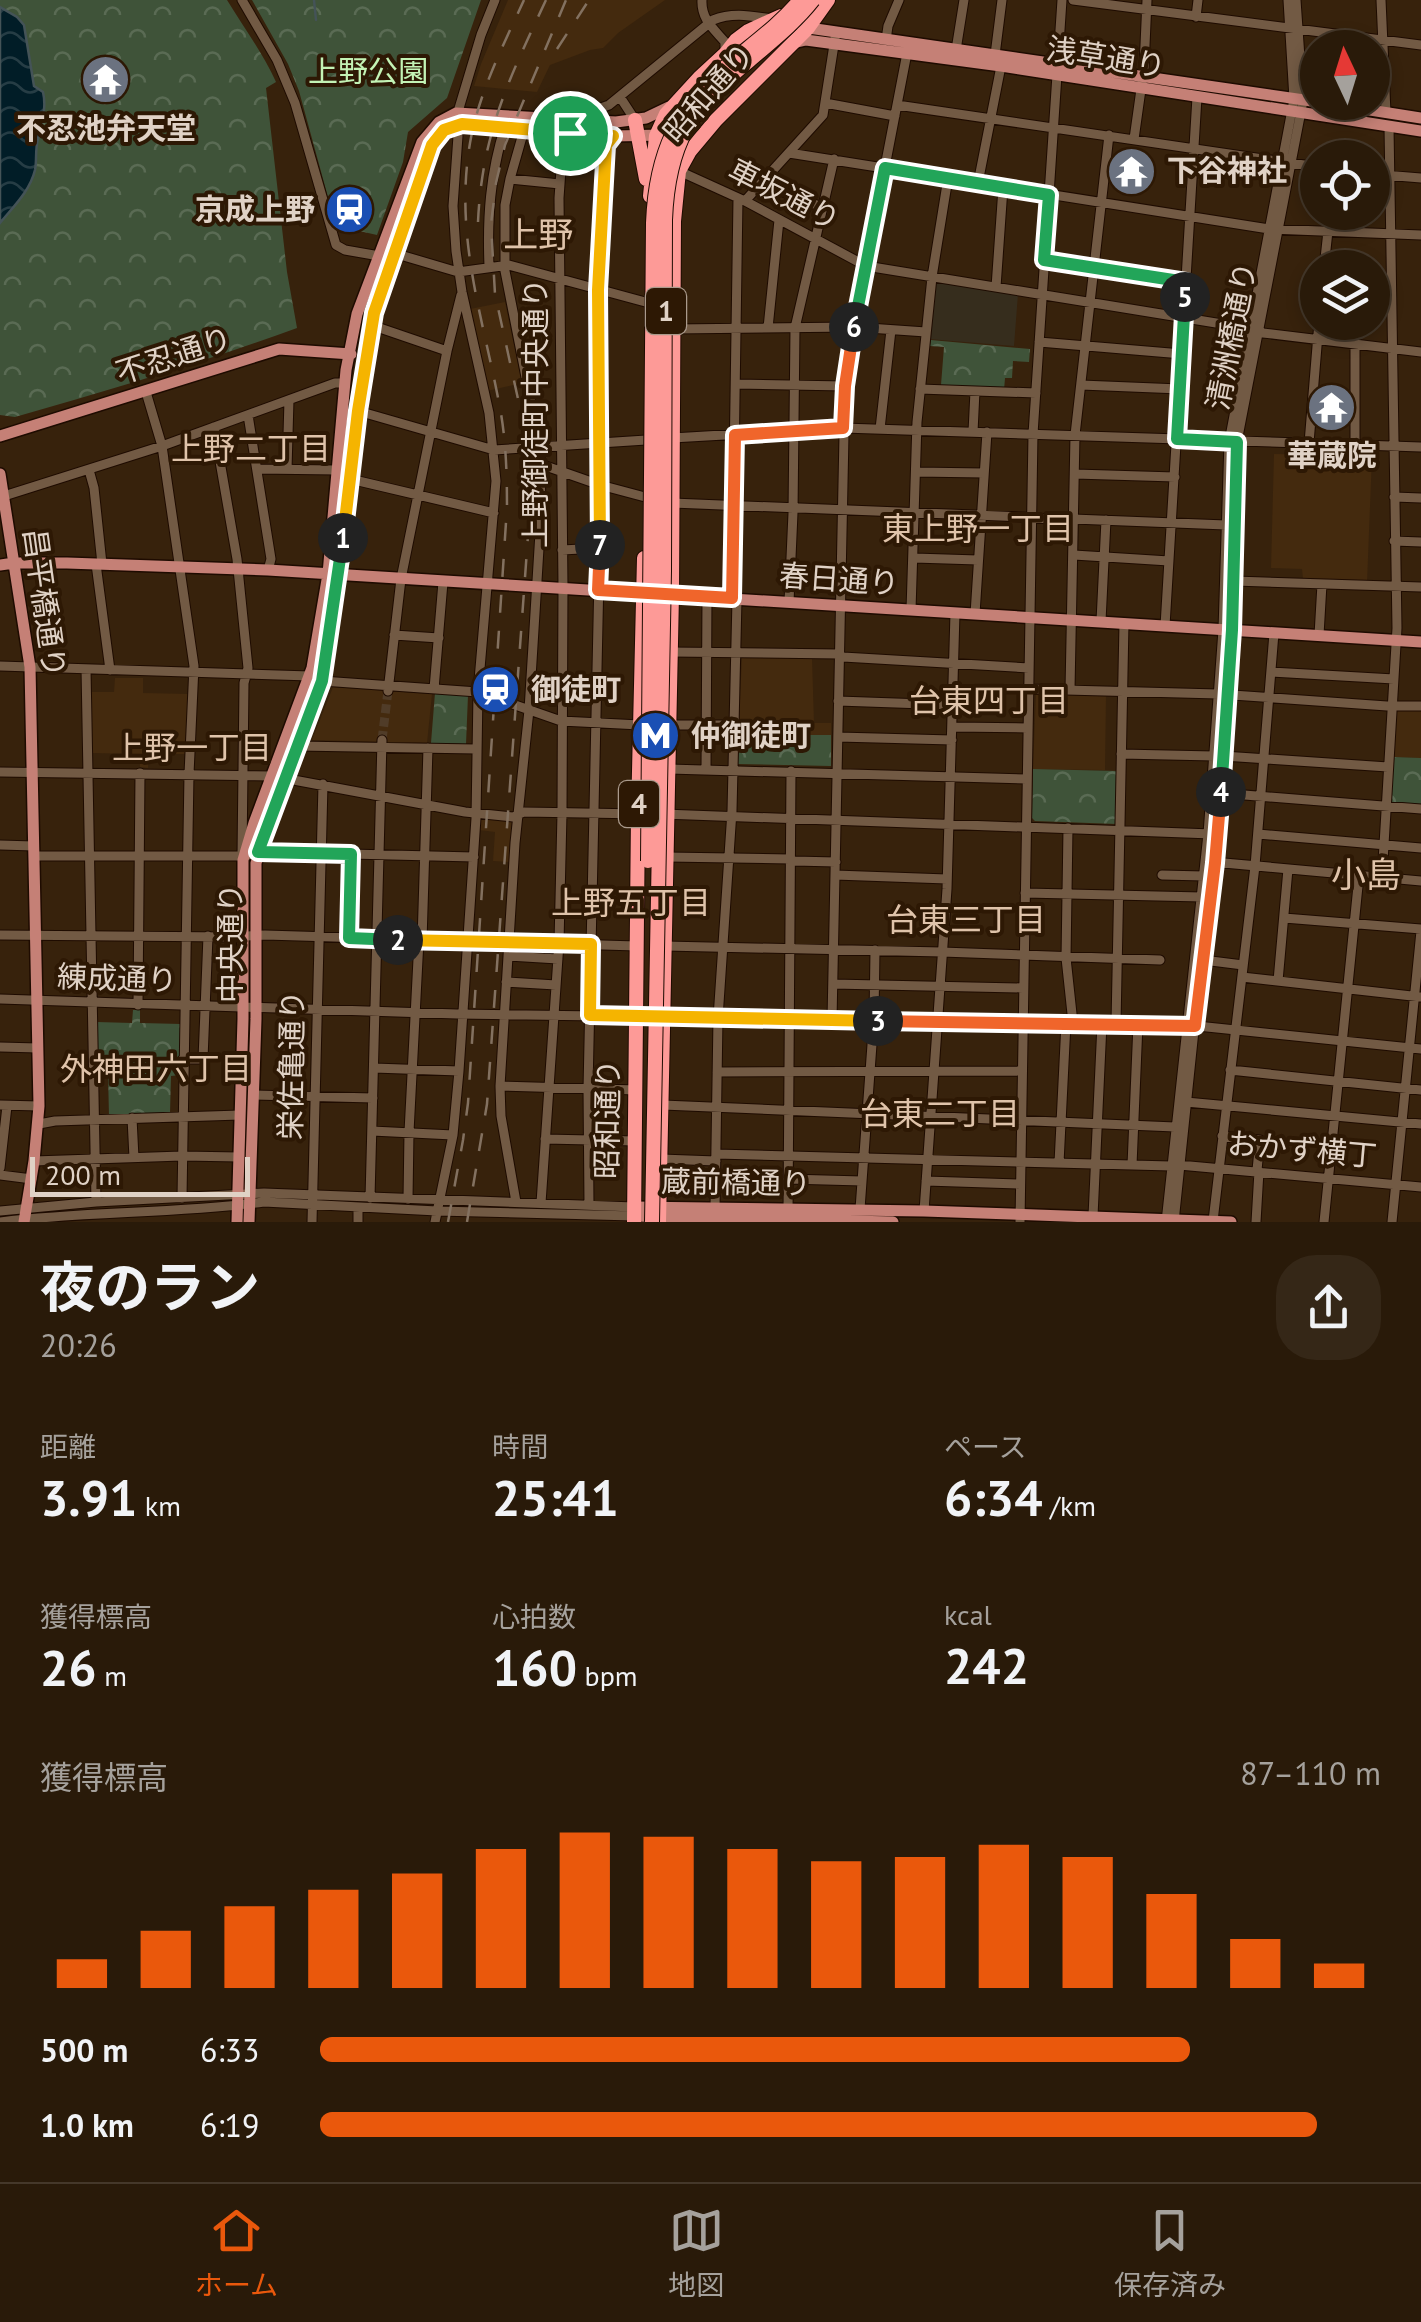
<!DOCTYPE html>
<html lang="ja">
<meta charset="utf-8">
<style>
body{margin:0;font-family:"PT Sans","Noto Sans JP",sans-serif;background:#352717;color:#f1f3f6;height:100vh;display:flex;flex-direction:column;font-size:38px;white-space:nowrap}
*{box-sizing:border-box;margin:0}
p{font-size:32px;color:#a5a19c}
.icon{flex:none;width:55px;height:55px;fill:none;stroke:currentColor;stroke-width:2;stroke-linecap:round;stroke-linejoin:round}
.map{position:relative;height:1222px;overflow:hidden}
.details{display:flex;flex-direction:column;background:#291a09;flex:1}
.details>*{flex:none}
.needle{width:65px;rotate:356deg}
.buttons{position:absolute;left:1300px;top:30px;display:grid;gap:20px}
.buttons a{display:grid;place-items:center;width:90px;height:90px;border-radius:50%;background:#291a09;box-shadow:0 5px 15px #0003,0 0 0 2px #45382a;font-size:50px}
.scale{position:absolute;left:30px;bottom:25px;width:220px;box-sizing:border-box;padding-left:10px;border:5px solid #e0d2c6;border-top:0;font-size:28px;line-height:35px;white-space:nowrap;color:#e0d2c6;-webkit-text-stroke:8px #2d1804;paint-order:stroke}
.pin{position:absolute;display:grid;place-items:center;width:85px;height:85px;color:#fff;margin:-42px;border:5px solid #fff;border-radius:50%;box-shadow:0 2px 10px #0007}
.km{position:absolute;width:50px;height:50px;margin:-25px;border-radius:50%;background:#222;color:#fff;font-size:28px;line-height:50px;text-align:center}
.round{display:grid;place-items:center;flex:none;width:105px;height:105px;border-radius:40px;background:#352717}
.head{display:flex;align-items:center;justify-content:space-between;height:170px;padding:0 40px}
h1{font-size:55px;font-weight:700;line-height:75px}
.metrics{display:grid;grid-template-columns:repeat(3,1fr);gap:15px;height:170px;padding:10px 40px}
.metrics div{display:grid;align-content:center}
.metrics b{font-size:50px;font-weight:700}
.metrics small{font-size:28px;font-weight:400}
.metrics p{font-size:28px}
.chart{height:280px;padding:20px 40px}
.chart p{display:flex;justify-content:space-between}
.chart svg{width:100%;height:180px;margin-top:10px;stroke:#ea580c;stroke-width:6}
ul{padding:0 40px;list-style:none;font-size:32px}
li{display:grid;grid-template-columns:160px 120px 1fr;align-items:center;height:75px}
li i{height:25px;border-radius:12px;background:#ea580c}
.menu{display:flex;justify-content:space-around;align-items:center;height:140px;border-top:2px solid #45382a;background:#291a09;font-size:28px;color:#a5a19c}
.menu a{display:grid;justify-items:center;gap:5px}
.menu .active{color:#ea580c}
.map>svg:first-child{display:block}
.built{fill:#442a0e}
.medical{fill:#362d1d}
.park{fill:url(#park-crowns)}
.water{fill:url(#water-waves);stroke:#445357;stroke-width:2.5}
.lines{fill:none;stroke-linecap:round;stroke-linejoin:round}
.stream{stroke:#445357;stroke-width:2.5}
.minor-tunnel{stroke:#503c28;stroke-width:9;stroke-dasharray:9 4.5;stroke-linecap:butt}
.minor-casing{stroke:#1e0b00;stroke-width:11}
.major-casing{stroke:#1e0b00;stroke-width:14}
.highway-casing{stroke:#1e0b00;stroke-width:16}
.minor{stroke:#725a44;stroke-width:9}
.major{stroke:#c58076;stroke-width:11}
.highway{stroke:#fd9a97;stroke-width:14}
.rail{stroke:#837160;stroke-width:2.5;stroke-dasharray:18 18;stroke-linecap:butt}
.highway-bridge-casing{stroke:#1e0b00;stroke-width:16;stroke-linecap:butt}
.highway-bridge{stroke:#fd9a97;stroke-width:14}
.split-1-casing{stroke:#fff;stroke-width:20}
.split-2-casing{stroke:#fff;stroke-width:20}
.split-3-casing{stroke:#fff;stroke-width:20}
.split-4-casing{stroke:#fff;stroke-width:20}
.split-5-casing{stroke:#fff;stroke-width:20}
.split-6-casing{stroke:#fff;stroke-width:20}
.split-7-casing{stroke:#fff;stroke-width:20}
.split-8-casing{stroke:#fff;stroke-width:20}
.split-1{stroke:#f5b400;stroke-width:12}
.split-2{stroke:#22a559;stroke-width:12}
.split-3{stroke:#f5b400;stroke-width:12}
.split-4{stroke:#f0652b;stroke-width:12}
.split-5{stroke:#22a559;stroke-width:12}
.split-6{stroke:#22a559;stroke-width:12}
.split-7{stroke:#f0652b;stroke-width:12}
.split-8{stroke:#f5b400;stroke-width:12}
.labels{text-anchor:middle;stroke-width:8;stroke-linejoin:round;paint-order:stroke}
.shield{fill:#2d1804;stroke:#aa9a8c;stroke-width:2.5}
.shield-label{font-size:28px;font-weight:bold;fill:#e0d2c6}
.street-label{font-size:30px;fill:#e0d2c6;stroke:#2d1804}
.park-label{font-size:30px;fill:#c3f3b5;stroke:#2d1804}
.poi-label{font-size:30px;font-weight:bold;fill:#e0d2c6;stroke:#2d1804;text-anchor:start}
.neighbourhood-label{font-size:32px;fill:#dfc3aa;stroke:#2d1804}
.quarter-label{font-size:35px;fill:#dfc3aa;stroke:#2d1804}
</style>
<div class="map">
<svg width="1421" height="1222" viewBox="0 0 1421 1222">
<defs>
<pattern id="park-crowns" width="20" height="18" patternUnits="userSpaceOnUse" patternTransform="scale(2.5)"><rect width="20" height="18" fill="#3f5339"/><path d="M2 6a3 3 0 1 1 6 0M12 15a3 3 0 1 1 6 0" fill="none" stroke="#5a6b54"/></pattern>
<pattern id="water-waves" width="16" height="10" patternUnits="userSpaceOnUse" patternTransform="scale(2.5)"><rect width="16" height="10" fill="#011d27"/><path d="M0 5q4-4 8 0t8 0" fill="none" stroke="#263d45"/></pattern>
</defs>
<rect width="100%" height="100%" fill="#37220c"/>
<!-- built -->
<path class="built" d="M508,0H665L618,33L603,48L590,50L550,65L537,92L474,86L481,64Z
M505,302L522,383L487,391L470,309Z
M1274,454L1372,456L1367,583L1303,579L1302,569L1271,568Z
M742,657L812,658L814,723H831V735H796V722L739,721Z
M115,678H143V693L189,694L187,754H149L148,768L140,767V754L91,753L90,692H114Z
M333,687L432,694L427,743L312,740Z
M1036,694L1106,696L1105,770L1033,769Z
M1397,711H1421V758L1394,757Z
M480,819L512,821L509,862L493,861L495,832L479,830Z"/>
<!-- medical -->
<path class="medical" d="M934,281L1018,294L1014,346L928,339Z"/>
<!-- park -->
<path class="park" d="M0,0H227C244,28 263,53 276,82L266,88L287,272L297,328C204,362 110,390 15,417L0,415Z
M252,0H481L447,98L408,132L403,162L377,235L355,230H337L299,91L288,64Z
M931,340L1030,349L1029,362L1013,361L1012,378H1005L1004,390L941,385L944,347L930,346Z
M435,693L468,695L466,744L431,743Z
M739,721L796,722L797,735H831V766L738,764Z
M1394,757L1421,758V804L1391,802Z
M1033,769L1117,771V824L1035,821L1032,818Z
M133,1010H140V1023L181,1024L180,1075L171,1076L170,1113L109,1116L108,1073H97L96,1022L132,1023Z"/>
<!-- water -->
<path class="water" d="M0,7L17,17L24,25L34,86L43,92C47,109 41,123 38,139C35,149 37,160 35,170C30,191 13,207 0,223Z"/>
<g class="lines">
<!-- stream -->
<path class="stream" d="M314,0L316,20"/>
<!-- minor-tunnel -->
<path class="minor-tunnel" d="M382,740L388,691"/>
<defs>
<path id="minor" d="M242,0L277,60L295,103L336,245L345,250L391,258
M702,0C701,19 713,28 725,42V54
M1073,0L1421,45
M1381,0L1386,113
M1196,17L1198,0
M886,40L888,26L899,0
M956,50L964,0
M995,55L1002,0
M620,97L635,120
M825,103L895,116
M897,105L1318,167
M457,115L481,35L495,0
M576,117L609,105L713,20C733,12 751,16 772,19
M1134,139L1144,68L1147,0
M789,153L1269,229L1421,235
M679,171L745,201L866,266L1259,330L1263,333L1421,352
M1372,174L1421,178
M510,179L560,184
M763,182L798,199L823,207
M978,183L1001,66
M745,201L823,115L836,32
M390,252L458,272L509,265L649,303
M1044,260L1186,282
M489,266C487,218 490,173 505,127
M1324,268L1328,231
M996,287L1003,188
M371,325L447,351
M768,328L779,220
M673,329L854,327L926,332
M1039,342L1182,354
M736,384L845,386
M1081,385L1180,389
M920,389L1036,393
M146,392L162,446L194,666L189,774L182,1198
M248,415L271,559L268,570
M342,415L358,411L494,450L646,440
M214,427L237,559L248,668L244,683L242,856
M880,429L891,330
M973,432L975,391
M672,438L843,428L1421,447
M1309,443L1319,322
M1355,445V344
M540,464L600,485L645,497
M257,469L337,470
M287,469L289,400
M89,470L94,488L102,564
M916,472L984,473
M1075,474L1175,477
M350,479L494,513
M1,497L162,446L335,383H344
M1394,497L1421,498
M672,503L1226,525
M1394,541L1421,542
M562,550L600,548
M1074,555L1169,561
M914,558L978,560
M96,564L110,670
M1234,581L1421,587
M732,598L738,198
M789,602L793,513L795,328L834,159
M911,610L917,422L932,277L948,178
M975,614L987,432
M1101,621L1106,520
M1165,626L1197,97
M394,635L439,638
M1319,635L1322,584
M670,652L839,654L843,657L1029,668
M0,666L310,676
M86,669L96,1202
M1271,672L1394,679
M322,681L478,692L561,721L640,725
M434,689L443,582
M1028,689L1218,694L1387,706H1421
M1070,690L1075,435L1109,135
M388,691L401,579L447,351L461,295
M838,701L953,705
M670,725H734
M952,727L1028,728
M838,737L952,740
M297,746L476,749
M1121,754L1214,756
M1223,756L1388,767
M669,769L1027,779
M706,770L707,596
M0,772L272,776L465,812L513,817L524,812L643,814
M1220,793L1421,809
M663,814L1212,834
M1068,828L1066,958L1073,1023
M1258,834L1421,848
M0,845L34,846
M34,856H242L267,852L474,857
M667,857L790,859L794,861L836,862
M1213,862L1421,881
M835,875L947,879
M1162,875L1204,876
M1382,878L1397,628L1389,127
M1025,893L1202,897
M1284,918L1421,929
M0,935L230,937L265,935L637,946
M349,938L351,854
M422,941L428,748
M665,946L942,952L1160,960
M508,956L558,959
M1203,960L1243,965
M1242,977L1421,997
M1278,981L1288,869
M506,982L556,985
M833,984L1023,988
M0,999L457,1014L1178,1024L1421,1049
M138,1005L140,773
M832,1020L845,386L854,327L907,53L903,51
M1116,1024L1124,623
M0,1047L38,1048
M183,1059H203L208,936
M374,1068L459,1071
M1230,1070L1421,1090
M717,1072L1022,1071
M500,1086L637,1090
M253,1095L373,1098
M1186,1102L1421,1124
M0,1105L39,1106
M663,1105L1175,1127
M132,1118L134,1158
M39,1124L55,1121L240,1115
M372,1131L453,1135
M1222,1136L1260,1140L1257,1170
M545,1139L636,1141
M716,1154L1171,1166
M661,1159L716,1161
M34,1161L182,1156L239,1157
M1059,1163L1066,1023
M1132,1165L1138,1024
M1179,1165L1421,1187
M0,1168L7,1106
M0,1175L32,1179
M788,1179L862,1181
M926,1181L1020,1184
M370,1198L382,740
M408,1199L409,1132L419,940
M516,1202L501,1116L500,1086L515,843L529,710L541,516L540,448L505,271V205L510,179L522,137L521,129
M541,1203L559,943L562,813L563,587L559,198L563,141L567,127
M589,1205L588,1089L599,576L598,289L606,145L613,136
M715,1208L718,1018L732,811L737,599
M860,1209L874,1017L875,950
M0,1211L96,1202L264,1193L634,1207
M924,1211L947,889L955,613
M788,1214L791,771
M1093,1216L1102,1024
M1213,1221L1255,866L1274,633
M0,1222C88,1211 176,1214 264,1202L437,1211L634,1216
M312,1222L323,784
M358,1222V1207
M435,1222L453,1135L459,1071L476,818L478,692L496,481L489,413L462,292L456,251L453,206L458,136
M1020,1222L1033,434L1062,0
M1166,1222L1208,834L1223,630L1229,442L1294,99L1288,0
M1174,1222L1197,1002L1215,863L1231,643L1237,442L1303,101L1296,0
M1256,1222L1259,1171
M1324,1222L1359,876
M1392,1222L1421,931"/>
<path id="major" d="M802,27L1318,102
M793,43L806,40L1001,66L1421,131
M1319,102L1421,118
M0,436L279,349L351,354
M0,474L30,667L39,1106L34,1161L24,1222
M0,565L14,563H67L268,570L1421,642
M634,1207L924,1211L1231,1222
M634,1216L893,1222
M237,1222L243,1019V860L254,823L312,668L328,574L346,370L357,314L422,142L439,122L456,113L616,122L646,118L669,107
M249,1222L256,1019V863L325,671L340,575L351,465L371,325L429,152C436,137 444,127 462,124L613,136L664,135"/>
<path id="highway" d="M635,120L646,179
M650,196L656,136L666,114L699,78L725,54L736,40L748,31L781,16
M634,1222L638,814L644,558
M659,1222L672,594L674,221L679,171L690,151L716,120L808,28L828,0"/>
</defs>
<!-- minor casing -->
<use href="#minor" class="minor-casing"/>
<!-- major casing -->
<use href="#major" class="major-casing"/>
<!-- highway casing -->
<use href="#highway" class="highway-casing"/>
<!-- minor -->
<use href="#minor" class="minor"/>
<!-- major -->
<use href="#major" class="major"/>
<!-- highway -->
<use href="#highway" class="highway"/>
<!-- rail -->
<path class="rail" d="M557,49L589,0
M478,222C482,133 509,79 546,0
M448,1222L463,1140L468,1103L507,507C507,474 506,440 500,408C483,317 454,237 470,143C479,92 503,46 524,0
M467,1222L487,1104L530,508L529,475L520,408L495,294L491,224L496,183L505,145L566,0"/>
<defs>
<path id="highway-bridge" d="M648,861L653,223C656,153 677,107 731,62C755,42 780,24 800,0
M652,1222L664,571L665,220C668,143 691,108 750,60C772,41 795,23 813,0"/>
</defs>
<!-- highway-bridge casing -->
<use href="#highway-bridge" class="highway-bridge-casing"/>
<!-- highway-bridge -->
<use href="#highway-bridge" class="highway-bridge"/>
</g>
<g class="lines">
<defs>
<path id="split-1" d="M343,538L358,411L374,313L432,145L444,130L462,124L570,133"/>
<path id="split-2" d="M343,538L322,681L258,852L351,854L349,938L398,940"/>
<path id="split-3" d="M398,940L591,944L590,1015L878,1021"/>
<path id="split-4" d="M878,1021L1195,1026L1215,863L1221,792"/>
<path id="split-5" d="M1185,297L1177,439L1237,442L1232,630L1221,792"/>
<path id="split-6" d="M854,327L885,168L1049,195L1044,260L1186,282L1185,297"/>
<path id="split-7" d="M600,545L598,590L732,598L735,435L843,428L845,386L854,327"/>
<path id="split-8" d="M570,133L613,136L606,145L598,290L600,545"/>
</defs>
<!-- split-1 casing -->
<use href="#split-1" class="split-1-casing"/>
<!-- split-2 casing -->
<use href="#split-2" class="split-2-casing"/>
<!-- split-3 casing -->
<use href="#split-3" class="split-3-casing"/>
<!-- split-4 casing -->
<use href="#split-4" class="split-4-casing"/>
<!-- split-5 casing -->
<use href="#split-5" class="split-5-casing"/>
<!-- split-6 casing -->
<use href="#split-6" class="split-6-casing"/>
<!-- split-7 casing -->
<use href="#split-7" class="split-7-casing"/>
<!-- split-8 casing -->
<use href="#split-8" class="split-8-casing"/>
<!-- split-1 -->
<use href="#split-1" class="split-1"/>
<!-- split-2 -->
<use href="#split-2" class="split-2"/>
<!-- split-3 -->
<use href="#split-3" class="split-3"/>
<!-- split-4 -->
<use href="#split-4" class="split-4"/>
<!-- split-5 -->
<use href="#split-5" class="split-5"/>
<!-- split-6 -->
<use href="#split-6" class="split-6"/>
<!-- split-7 -->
<use href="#split-7" class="split-7"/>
<!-- split-8 -->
<use href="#split-8" class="split-8"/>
</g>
<!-- icons -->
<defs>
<symbol id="temple-disc" viewBox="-11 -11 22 22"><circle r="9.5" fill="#6b7280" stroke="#2d1804"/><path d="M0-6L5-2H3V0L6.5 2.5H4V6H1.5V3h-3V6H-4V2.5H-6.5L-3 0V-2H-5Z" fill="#fff"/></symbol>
<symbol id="station-disc" viewBox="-11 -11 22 22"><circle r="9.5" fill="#1a4fb4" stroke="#2d1804"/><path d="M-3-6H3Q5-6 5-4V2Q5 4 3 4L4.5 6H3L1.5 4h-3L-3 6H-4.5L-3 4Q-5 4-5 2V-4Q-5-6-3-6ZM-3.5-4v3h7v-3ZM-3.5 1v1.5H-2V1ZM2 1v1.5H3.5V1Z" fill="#fff"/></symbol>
<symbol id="metro-disc" viewBox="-11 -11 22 22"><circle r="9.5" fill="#1a4fb4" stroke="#2d1804"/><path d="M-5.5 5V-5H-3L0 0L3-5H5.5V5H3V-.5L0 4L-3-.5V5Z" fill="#fff"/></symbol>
</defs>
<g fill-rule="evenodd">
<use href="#temple-disc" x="78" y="52" width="55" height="55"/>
<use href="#temple-disc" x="1104" y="144" width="55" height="55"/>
<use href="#station-disc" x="322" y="182" width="55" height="55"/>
<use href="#temple-disc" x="1304" y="380" width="55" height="55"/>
<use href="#station-disc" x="468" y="662" width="55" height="55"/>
<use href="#metro-disc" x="628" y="708" width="55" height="55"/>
</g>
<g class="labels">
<!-- shield labels -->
<g class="shield">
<rect x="646" y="288" width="40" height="46" rx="8"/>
<rect x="619" y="781" width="40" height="46" rx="8"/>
</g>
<g class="shield-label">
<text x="666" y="321">1</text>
<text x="639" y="814">4</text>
</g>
<!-- street labels -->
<g class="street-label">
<text transform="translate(1106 58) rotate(9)" y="10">浅草通り</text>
<text transform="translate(709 93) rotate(-49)" y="10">昭和通り</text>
<text transform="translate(784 195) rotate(27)" y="10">車坂通り</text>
<text transform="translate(1232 336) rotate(-79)" y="10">清洲橋通り</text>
<text transform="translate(174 356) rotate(-18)" y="10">不忍通り</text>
<text transform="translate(536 413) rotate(-90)" y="10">上野御徒町中央通り</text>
<text transform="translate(839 580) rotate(4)" y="10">春日通り</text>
<text transform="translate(44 603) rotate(82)" y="10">昌平橋通り</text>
<text transform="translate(231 943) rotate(-90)" y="10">中央通り</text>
<text transform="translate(117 979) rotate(2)" y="10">練成通り</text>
<text transform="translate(292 1065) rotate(-89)" y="10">栄佐亀通り</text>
<text transform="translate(608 1119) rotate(-89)" y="10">昭和通り</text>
<text transform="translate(1302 1150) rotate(5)" y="10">おかず横丁</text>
<text transform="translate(736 1183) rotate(1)" y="10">蔵前橋通り</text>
</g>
<!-- park labels -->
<g class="park-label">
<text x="368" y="82">上野公園</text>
</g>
<!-- poi labels -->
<g class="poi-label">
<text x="106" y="139" text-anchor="middle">不忍池弁天堂</text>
<text x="1167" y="181">下谷神社</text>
<text x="315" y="220" text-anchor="end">京成上野</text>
<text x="1332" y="466" text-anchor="middle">華蔵院</text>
<text x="531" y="700">御徒町</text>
<text x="691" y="746">仲御徒町</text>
</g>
<!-- neighbourhood labels -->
<g class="neighbourhood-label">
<text x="251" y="460">上野二丁目</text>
<text x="978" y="540">東上野一丁目</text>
<text x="989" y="712">台東四丁目</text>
<text x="192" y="759">上野一丁目</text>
<text x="631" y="914">上野五丁目</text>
<text x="966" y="931">台東三丁目</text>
<text x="156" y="1080">外神田六丁目</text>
<text x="940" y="1125">台東二丁目</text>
</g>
<!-- quarter labels -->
<g class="quarter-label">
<text x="538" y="247">上野</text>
<text x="1366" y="887">小島</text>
</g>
</g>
</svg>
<div class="buttons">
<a><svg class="needle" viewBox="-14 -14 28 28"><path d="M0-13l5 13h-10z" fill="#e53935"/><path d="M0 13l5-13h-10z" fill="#a5a19c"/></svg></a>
<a><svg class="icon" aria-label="locate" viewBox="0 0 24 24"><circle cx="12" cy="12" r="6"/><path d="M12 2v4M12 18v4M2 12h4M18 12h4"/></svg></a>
<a><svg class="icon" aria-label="layers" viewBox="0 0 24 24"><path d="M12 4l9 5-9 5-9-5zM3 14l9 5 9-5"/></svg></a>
</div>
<div class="scale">200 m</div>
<div class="pin" style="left:570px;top:133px;background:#1e9e55"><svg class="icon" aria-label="arrive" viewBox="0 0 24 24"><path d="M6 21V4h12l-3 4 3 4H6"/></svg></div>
<b class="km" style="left:343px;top:538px">1</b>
<b class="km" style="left:398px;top:940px">2</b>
<b class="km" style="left:878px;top:1021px">3</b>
<b class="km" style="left:1221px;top:792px">4</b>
<b class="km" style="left:1185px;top:297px">5</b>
<b class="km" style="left:854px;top:327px">6</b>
<b class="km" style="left:600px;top:545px">7</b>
</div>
<section class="details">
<div class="head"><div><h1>夜のラン</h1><p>20:26</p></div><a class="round"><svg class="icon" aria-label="share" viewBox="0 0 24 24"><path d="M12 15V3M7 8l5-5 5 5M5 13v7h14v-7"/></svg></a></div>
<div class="metrics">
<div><p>距離</p><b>3.91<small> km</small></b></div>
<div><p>時間</p><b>25:41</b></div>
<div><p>ペース</p><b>6:34<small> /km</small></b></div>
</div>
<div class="metrics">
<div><p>獲得標高</p><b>26<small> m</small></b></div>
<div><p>心拍数</p><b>160<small> bpm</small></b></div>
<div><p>kcal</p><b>242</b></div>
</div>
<div class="chart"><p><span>獲得標高</span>87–110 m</p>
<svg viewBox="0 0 160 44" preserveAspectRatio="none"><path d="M5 44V37M15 44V30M25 44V24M35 44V20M45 44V16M55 44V10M65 44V6M75 44V7M85 44V10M95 44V13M105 44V12M115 44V9M125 44V12M135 44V21M145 44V32M155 44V38"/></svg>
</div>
<ul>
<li><b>500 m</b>6:33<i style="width:82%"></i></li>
<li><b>1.0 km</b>6:19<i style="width:94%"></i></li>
</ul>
</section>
<nav class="menu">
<a class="active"><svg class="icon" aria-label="home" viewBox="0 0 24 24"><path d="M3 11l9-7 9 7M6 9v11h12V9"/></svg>ホーム</a>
<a><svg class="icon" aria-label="map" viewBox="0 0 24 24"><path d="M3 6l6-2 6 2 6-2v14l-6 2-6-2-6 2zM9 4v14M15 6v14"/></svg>地図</a>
<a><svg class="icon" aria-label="saved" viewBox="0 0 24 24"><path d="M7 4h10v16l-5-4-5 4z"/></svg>保存済み</a>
</nav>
